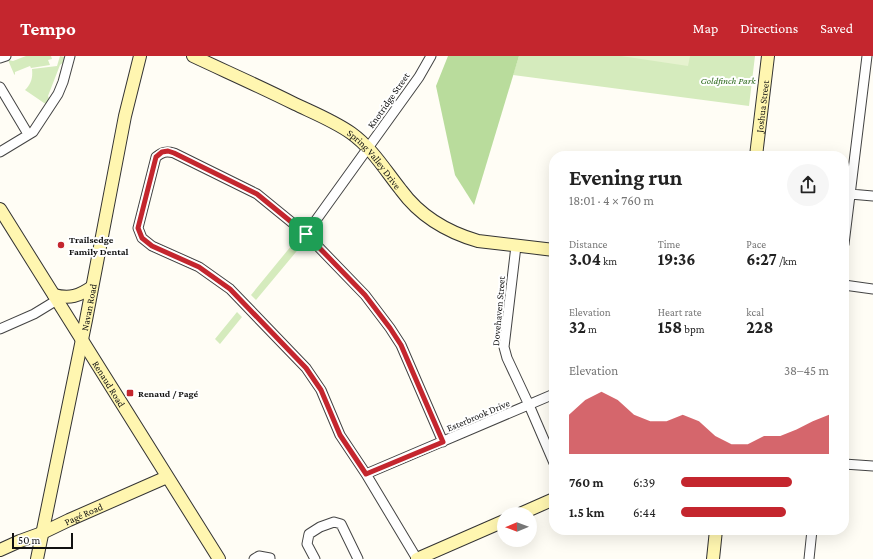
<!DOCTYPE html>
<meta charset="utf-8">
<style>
body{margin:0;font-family:"Crimson Pro",serif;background:#f6f6f6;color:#222;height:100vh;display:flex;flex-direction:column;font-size:15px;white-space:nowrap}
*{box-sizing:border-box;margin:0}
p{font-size:13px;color:#767676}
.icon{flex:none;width:22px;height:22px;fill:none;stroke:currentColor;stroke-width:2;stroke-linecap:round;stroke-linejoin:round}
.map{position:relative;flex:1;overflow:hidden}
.drawer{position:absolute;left:549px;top:95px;width:300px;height:384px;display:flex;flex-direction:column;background:#fff;border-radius:16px;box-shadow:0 4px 16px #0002}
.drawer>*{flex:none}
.needle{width:26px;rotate:269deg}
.buttons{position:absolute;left:497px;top:451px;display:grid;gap:8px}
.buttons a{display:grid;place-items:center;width:40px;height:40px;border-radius:50%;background:#fff;box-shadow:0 4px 16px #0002;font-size:20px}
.scale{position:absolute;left:12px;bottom:10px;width:61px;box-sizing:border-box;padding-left:4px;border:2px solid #111;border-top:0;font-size:11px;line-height:14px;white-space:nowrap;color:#111;-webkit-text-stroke:3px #fff;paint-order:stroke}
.pin{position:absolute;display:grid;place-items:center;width:34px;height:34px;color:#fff;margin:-17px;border-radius:8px;box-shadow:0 2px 6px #0006}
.round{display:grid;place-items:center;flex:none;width:42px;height:42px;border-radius:21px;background:#f6f6f6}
.head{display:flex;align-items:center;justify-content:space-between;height:68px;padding:0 20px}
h1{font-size:22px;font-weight:700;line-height:30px}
.metrics{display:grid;grid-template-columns:repeat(3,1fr);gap:6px;height:68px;padding:4px 20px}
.metrics div{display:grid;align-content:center}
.metrics b{font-size:17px;font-weight:700}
.metrics small{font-size:11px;font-weight:400}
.metrics p{font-size:11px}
.chart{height:112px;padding:8px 20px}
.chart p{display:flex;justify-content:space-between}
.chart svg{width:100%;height:72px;margin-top:4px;fill:#c4262e;opacity:.7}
ul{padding:0 20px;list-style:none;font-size:13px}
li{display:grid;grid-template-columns:64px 48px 1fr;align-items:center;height:30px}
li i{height:10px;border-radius:5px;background:#c4262e}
header{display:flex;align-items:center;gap:24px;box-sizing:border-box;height:56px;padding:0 20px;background:#c4262e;color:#fff}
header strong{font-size:19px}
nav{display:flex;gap:22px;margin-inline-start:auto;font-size:14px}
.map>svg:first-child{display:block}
.green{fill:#d5ebbd}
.forest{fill:#b9dc9c}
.pitch{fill:#e6f2cf}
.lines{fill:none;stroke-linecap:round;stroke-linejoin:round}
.street-casing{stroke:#444;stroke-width:11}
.secondary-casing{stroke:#333;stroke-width:14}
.street{stroke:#fff;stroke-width:9}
.secondary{stroke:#fff6b0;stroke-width:12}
.route-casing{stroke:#fff;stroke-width:8}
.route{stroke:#c4262e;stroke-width:5}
.poi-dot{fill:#c4262e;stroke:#fff;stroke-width:1.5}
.labels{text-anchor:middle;stroke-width:4;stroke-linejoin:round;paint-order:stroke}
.park-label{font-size:10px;font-style:italic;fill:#2f6b1f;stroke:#fff}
.street-label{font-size:10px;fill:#111;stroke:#fff}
.poi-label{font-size:10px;font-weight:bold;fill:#111;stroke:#fff;text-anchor:start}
</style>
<header>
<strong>Tempo</strong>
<nav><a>Map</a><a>Directions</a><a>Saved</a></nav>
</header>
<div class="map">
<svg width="873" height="503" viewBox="0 0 873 503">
<rect width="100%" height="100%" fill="#fffdf5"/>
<!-- green -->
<path class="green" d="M26,0H51L52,3L48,4L50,9L31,12L30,10L15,16V19L14,18L8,4L13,5Z
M60,0L65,1L64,6L60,9L48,40L50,44L47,49L25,34C31,28 33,22 32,13L57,10Z
M519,0H755L749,50L513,19Z
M296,184L301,190L256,244L251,239Z
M237,256L242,261L220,288L215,283Z"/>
<!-- forest -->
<path class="forest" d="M448,0H519L474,149L455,119L436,30Z"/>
<!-- pitch -->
<path class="pitch" d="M621,0H690L688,10Z"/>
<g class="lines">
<defs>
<path id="street" d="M0,2L6,0
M0,31L28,78
M0,96L33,76L58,38L63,26L70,0
M850,138L873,140
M306,178L419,21L431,0
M844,188L867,0
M516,190L504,291L507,302L529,349L554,407
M844,229L873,233
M0,273L34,258L57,244
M844,408L873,410
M366,418L554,338
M254,503L259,500L270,502V503
M315,503L307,488L309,478L320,471L334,466L341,468L358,503
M417,503L366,418L340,379L321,334L306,312L230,233L199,211L152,190L142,182L138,172L156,101C162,96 166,95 174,97L257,138L306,178L365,239L390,272L401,289L443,386
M809,503L812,474"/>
<g id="secondary">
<path id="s1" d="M193,0C227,16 261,31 295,48C314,57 334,65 351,77C372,92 385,114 401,134C420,160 447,176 478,185L554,194"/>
<path id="s2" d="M756,100L768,0"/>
<path id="s3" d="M0,153L219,503"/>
<path d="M54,239C70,243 79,240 92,231"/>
<path d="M520,458L554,443"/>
<path id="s4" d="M0,494L20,485L42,477L69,464L167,421"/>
<path id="s5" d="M37,503L86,264L125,60L140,0"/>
<path d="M417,503L504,465"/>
<path d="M713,503L716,474"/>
</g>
</defs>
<!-- street casing -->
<use href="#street" class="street-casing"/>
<!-- secondary casing -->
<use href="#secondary" class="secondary-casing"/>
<!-- street -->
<use href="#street" class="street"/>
<!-- secondary -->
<use href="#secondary" class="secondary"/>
</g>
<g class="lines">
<defs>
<path id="route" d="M168,95L174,97L257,138L306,178L365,239L390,272L401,289L443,386L366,418L340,379L321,334L306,312L230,233L199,211L152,190L142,182L138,172L156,101L162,96Z"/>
</defs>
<!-- route casing -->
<use href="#route" class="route-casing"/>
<!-- route -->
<use href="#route" class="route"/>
</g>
<!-- markers -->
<g class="poi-dot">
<circle cx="61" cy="189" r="4"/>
<rect x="126" y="333" width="8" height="8" rx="2"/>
</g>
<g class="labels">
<!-- park labels -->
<g class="park-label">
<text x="728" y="28">Goldfinch Park</text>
</g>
<!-- street labels -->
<g class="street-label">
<text transform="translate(388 44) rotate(-55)" y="4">Knotridge Street</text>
<text dy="4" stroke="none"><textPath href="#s2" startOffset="50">Joshua Street</textPath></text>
<text dy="4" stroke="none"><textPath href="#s1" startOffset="211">Spring Valley Drive</textPath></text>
<text dy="4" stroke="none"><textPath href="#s5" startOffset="257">Navan Road</textPath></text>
<text transform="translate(498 255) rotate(-85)" y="4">Dovehaven Street</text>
<text dy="4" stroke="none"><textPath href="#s3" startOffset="206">Renaud Road</textPath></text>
<text transform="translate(478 359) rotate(-23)" y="4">Esterbrook Drive</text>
<text dy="4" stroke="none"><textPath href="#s4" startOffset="91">Pagé Road</textPath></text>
</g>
<!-- poi labels -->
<g class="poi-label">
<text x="69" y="187">Trailsedge<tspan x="69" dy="12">Family Dental</tspan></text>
<text x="138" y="341">Renaud / Pagé</text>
</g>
</g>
</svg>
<div class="buttons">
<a><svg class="needle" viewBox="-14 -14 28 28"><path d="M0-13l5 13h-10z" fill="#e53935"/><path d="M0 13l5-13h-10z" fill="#767676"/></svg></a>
</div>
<div class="scale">50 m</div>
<div class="pin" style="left:306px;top:178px;background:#1e9e55"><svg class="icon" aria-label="arrive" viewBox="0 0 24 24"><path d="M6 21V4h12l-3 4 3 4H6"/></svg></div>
<section class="drawer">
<div class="head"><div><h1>Evening run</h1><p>18:01 · 4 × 760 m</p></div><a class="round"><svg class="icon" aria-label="share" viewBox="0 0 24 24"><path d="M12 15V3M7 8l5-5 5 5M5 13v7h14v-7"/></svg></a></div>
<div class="metrics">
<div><p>Distance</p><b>3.04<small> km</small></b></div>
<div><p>Time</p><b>19:36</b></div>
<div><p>Pace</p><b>6:27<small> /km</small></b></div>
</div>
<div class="metrics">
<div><p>Elevation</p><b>32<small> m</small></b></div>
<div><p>Heart rate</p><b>158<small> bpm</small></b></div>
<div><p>kcal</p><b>228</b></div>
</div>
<div class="chart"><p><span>Elevation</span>38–45 m</p>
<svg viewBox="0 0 160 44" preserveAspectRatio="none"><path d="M0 44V20L10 11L20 6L30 11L40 20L50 24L60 24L70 20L80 24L90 33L100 38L110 38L120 33L130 33L140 29L150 24L160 20V44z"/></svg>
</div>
<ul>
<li><b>760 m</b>6:39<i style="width:75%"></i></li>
<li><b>1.5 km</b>6:44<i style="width:71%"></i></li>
</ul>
</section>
</div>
